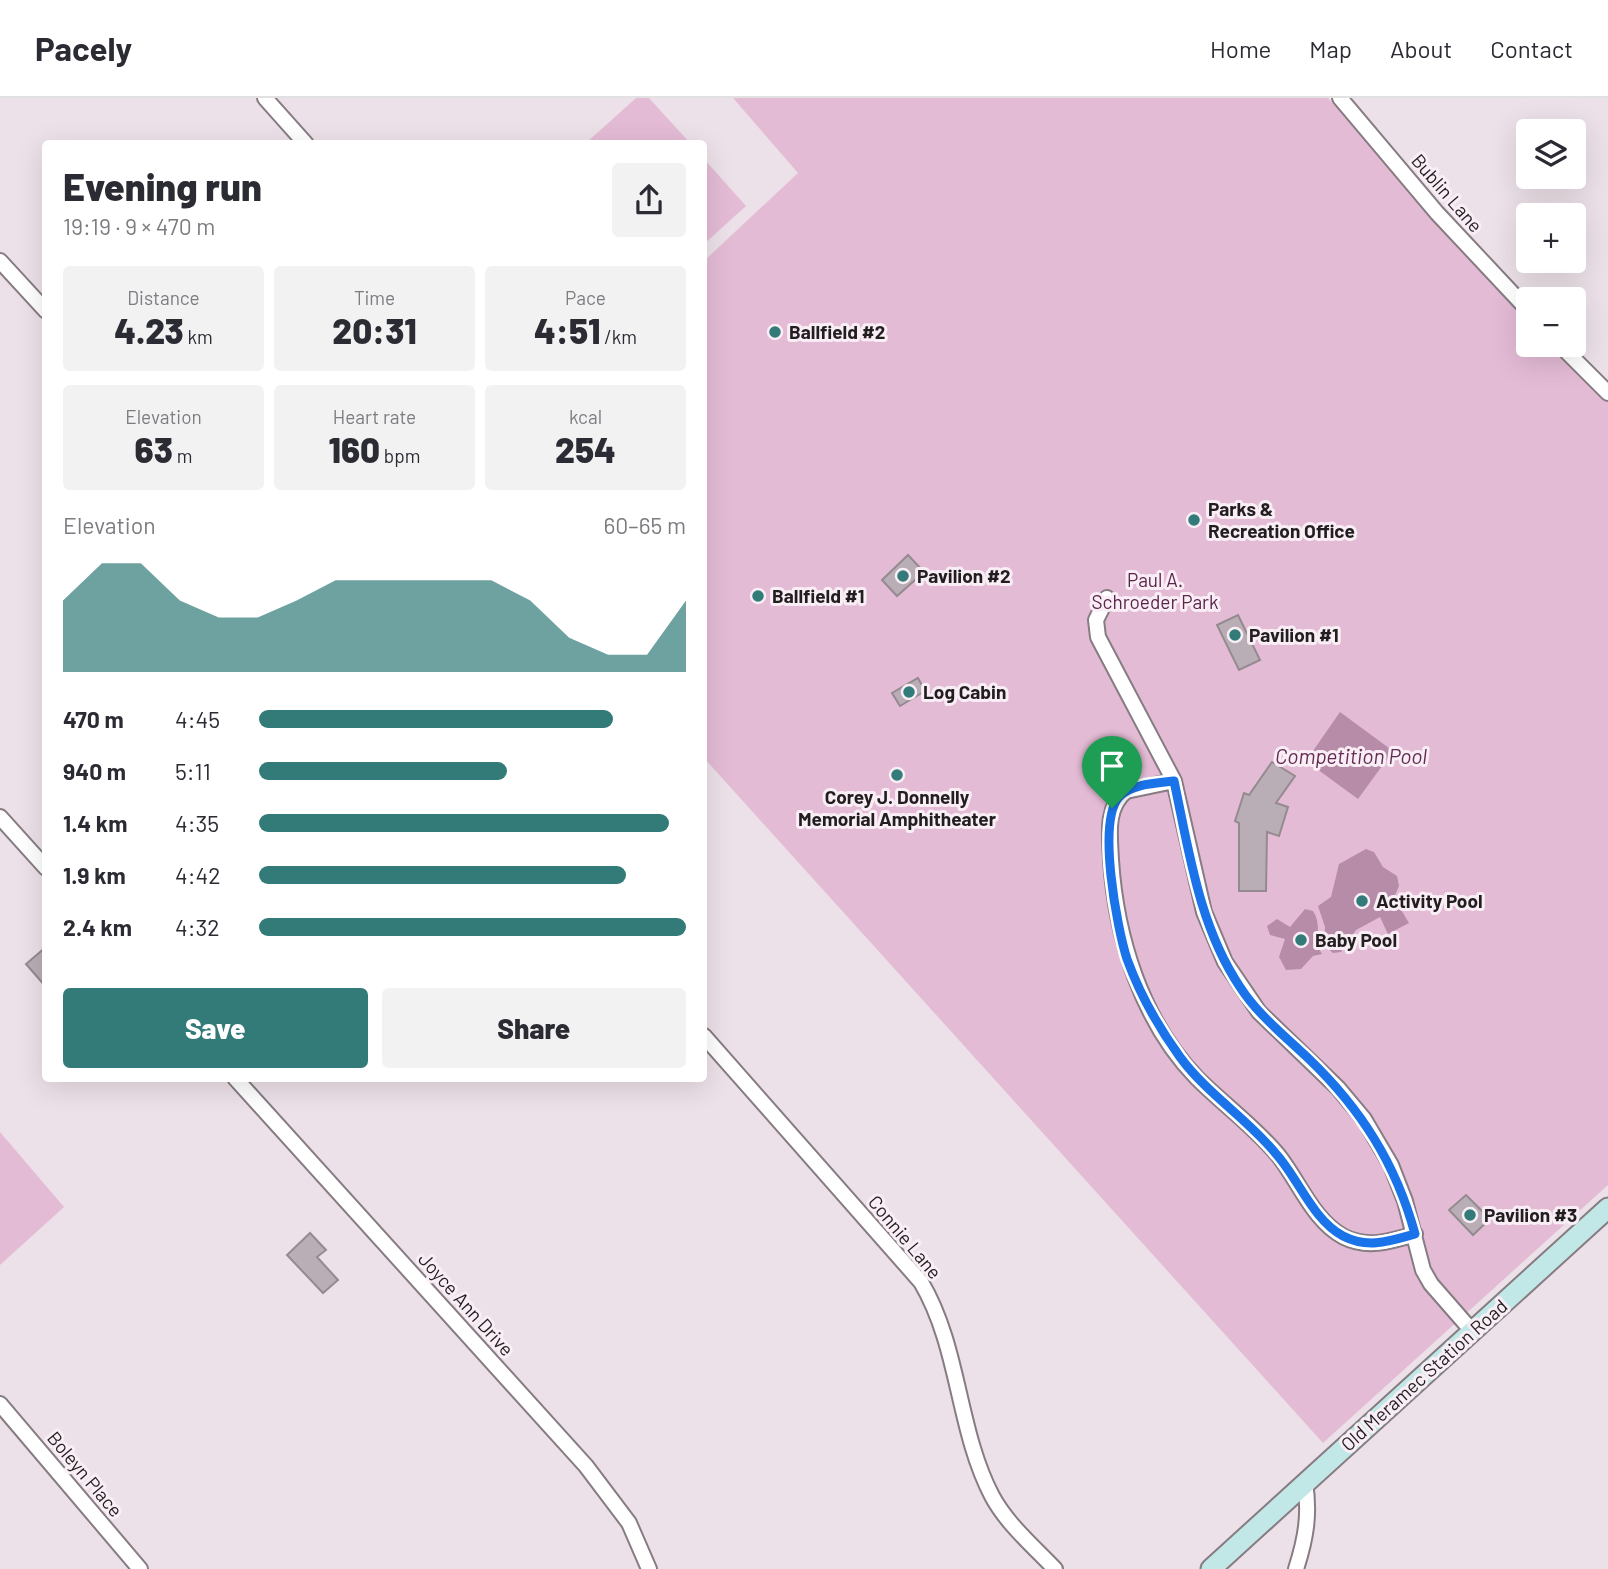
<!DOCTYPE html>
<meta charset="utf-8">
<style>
body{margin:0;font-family:Barlow,sans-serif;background:#f2f2f3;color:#2b2b33;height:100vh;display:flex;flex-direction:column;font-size:26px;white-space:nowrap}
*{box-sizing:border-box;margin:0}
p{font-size:23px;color:#7c7c81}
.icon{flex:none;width:38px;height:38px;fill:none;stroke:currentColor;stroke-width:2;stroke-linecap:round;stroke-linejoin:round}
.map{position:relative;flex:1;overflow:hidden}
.side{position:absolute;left:42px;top:42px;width:665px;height:942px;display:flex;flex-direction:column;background:#fff;border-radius:7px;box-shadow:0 7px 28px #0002}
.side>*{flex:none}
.buttons{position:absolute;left:1516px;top:21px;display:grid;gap:14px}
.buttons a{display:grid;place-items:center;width:70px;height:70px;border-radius:7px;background:#fff;box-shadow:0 7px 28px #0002;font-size:35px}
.pin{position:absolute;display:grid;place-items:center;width:60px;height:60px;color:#fff;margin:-72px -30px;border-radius:50% 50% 50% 0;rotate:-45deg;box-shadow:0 0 7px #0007}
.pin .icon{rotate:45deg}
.round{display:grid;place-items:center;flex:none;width:74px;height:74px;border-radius:7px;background:#f2f2f3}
.overview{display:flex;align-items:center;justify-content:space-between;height:119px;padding:0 21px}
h1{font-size:38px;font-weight:800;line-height:52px}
.metrics{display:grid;grid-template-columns:repeat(3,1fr);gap:10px;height:119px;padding:7px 21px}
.metrics div{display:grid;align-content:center;border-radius:7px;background:#f2f2f3;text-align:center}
.metrics b{font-size:35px;font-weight:800}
.metrics small{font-size:19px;font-weight:400}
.metrics p{font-size:19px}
.chart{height:196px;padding:14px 21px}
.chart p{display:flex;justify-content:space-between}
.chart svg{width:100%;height:126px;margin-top:7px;fill:#327b79;opacity:.7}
.cta{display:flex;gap:14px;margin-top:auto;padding:14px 21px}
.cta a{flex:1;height:80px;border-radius:7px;background:#327b79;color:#fff;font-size:28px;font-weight:800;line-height:80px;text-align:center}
.cta a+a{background:#f2f2f3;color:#2b2b33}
ul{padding:0 21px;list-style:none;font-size:23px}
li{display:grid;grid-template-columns:112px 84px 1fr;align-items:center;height:52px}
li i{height:18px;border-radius:9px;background:#327b79}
header{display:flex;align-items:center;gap:42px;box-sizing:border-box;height:98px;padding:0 35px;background:#fff;border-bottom:2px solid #e1e1e2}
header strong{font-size:33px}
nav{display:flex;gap:38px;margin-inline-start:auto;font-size:24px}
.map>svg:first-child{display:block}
.green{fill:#e4bbd5}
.water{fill:#b78ca8}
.building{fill:#b9aeb5;stroke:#948a90;stroke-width:2}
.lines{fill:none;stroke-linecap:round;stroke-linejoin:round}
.street-casing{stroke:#867c82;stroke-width:18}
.secondary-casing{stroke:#867c82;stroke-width:23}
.street{stroke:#fff;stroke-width:14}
.secondary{stroke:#c1e8e7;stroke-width:19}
.route-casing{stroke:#fff;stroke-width:14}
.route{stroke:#1a73e8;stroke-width:9}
.poi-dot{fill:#327b79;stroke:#f9eef5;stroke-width:2.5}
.labels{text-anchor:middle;stroke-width:6;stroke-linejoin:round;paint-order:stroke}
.street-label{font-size:19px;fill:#221e20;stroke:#f9eef5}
.poi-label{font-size:19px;font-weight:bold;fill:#221e20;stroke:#f9eef5;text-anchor:start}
.park-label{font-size:19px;fill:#5b254b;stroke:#f9eef5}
.water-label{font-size:21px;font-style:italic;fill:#632c52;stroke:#f9eef5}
</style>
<header>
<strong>Pacely</strong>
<nav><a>Home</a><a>Map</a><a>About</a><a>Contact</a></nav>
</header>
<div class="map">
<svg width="1608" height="1471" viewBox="0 0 1608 1471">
<rect width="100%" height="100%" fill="#ece1e8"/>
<!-- green -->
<path class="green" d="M636,0H649L690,45H586Z
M733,0H1328L1528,216V247H1556L1608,303V1087L1323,1345L704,660V163L798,75Z
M704,61L746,108L704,146Z
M0,1034L64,1109L0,1167Z"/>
<!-- water -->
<path class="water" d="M1340,614L1393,653L1358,701L1306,663Z
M1366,751L1374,754L1383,769L1397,778L1399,788L1394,800L1409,825L1388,836L1380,819L1356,832L1341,854L1333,855L1324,847L1325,829L1318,808L1331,799L1339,766Z
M1305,811L1313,813C1323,828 1313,842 1322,856L1313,858L1301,871L1286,872L1279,859L1285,841L1270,837L1267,828L1277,821L1290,829Z"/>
<!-- building -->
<path class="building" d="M908,457L924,474L897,498L882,482Z
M1238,517L1260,562L1239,572L1217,527Z
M918,580L925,593L900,608L892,595Z
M1272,664L1295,678L1276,705L1288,709L1279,738L1267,734L1266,793H1239V725L1235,723L1244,695L1249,697Z
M46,849V889L26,866Z
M1466,1097L1490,1121L1473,1137L1449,1112Z
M310,1135L326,1152L317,1159L338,1182L323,1195L287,1157Z"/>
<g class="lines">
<defs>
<path id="street" d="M265,0L306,46
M1340,0L1437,115L1528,212
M0,163L46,213
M1560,247L1608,295
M1107,500L1096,522L1098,539L1174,683L1204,814L1225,864L1259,914L1338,990L1364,1021L1391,1067L1405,1103L1423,1172L1431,1186L1472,1233
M1174,683L1126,693C1105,710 1110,738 1111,762C1116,839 1142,924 1197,980C1223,1006 1254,1028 1278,1057C1299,1083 1313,1123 1344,1139C1368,1151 1391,1143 1415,1136
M0,719L46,770
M704,938L921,1184C960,1250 957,1331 992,1398C1007,1426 1033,1448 1055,1471
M235,980L586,1368L629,1425L649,1471
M0,1306L140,1471
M1296,1471C1306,1440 1310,1416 1305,1384"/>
<path id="secondary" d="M1211,1471L1608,1110"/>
</defs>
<!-- street casing -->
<use href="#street" class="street-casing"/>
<!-- secondary casing -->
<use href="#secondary" class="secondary-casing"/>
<!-- street -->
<use href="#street" class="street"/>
<!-- secondary -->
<use href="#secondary" class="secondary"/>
</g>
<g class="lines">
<defs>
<path id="route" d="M1174,683C1189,753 1199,828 1240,889C1258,917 1285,938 1309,961C1361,1011 1396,1066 1415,1136C1390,1143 1368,1151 1343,1138C1313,1122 1299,1082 1277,1057C1248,1021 1207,996 1180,959C1159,930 1139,894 1127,861C1117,830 1097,724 1119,699C1130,686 1157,685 1174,683Z"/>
</defs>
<!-- route casing -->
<use href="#route" class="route-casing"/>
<!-- route -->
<use href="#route" class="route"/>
</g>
<!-- markers -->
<g class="poi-dot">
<circle cx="775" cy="234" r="7"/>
<circle cx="1194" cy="422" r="7"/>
<circle cx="903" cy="478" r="7"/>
<circle cx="758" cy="498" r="7"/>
<circle cx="1235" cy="537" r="7"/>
<circle cx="909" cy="594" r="7"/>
<circle cx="897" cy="677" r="7"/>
<circle cx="1362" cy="803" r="7"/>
<circle cx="1301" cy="842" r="7"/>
<circle cx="1470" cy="1117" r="7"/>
</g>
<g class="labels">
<!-- street labels -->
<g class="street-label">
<text transform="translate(1447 95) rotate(49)" y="7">Bublin Lane</text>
<text transform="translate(905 1139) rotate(50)" y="7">Connie Lane</text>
<text transform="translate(466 1206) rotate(48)" y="7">Joyce Ann Drive</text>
<text transform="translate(1424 1277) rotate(-42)" y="7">Old Meramec Station Road</text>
<text transform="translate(85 1376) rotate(50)" y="7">Boleyn Place</text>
</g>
<!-- poi labels -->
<g class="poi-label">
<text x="789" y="241">Ballfield #2</text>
<text x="1208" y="418">Parks &amp;<tspan x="1208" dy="22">Recreation Office</tspan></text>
<text x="917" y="485">Pavilion #2</text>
<text x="772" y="505">Ballfield #1</text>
<text x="1249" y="544">Pavilion #1</text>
<text x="923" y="601">Log Cabin</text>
<text x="897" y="706" text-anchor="middle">Corey J. Donnelly<tspan x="897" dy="22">Memorial Amphitheater</tspan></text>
<text x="1376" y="810">Activity Pool</text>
<text x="1315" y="849">Baby Pool</text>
<text x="1484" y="1124">Pavilion #3</text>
</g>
<!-- park labels -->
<g class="park-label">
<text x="1155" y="489">Paul A.<tspan x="1155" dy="22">Schroeder Park</tspan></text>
</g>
<!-- water labels -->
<g class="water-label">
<text x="1351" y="666">Competition Pool</text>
</g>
</g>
</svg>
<div class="buttons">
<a><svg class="icon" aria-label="layers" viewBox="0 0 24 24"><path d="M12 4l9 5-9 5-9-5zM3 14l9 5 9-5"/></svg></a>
<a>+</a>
<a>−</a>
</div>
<div class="pin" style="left:1112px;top:710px;background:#1e9e55"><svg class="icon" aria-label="arrive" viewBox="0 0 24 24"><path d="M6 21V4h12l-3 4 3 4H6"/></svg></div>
<section class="side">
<div class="overview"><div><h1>Evening run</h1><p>19:19 · 9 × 470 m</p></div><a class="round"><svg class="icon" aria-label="share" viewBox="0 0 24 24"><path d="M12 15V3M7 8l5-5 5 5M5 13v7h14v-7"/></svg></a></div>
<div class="metrics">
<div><p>Distance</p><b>4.23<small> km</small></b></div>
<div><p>Time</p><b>20:31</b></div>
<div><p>Pace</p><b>4:51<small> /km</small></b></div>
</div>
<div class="metrics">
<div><p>Elevation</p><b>63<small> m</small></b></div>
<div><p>Heart rate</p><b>160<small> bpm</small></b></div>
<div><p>kcal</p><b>254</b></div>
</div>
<div class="chart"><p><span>Elevation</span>60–65 m</p>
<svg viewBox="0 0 160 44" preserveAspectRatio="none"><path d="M0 44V19L10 6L20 6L30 19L40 25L50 25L60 19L70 12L80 12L90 12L100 12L110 12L120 19L130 32L140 38L150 38L160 19V44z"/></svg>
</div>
<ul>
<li><b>470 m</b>4:45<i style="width:83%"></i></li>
<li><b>940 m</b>5:11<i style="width:58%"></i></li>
<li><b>1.4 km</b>4:35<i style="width:96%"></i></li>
<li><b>1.9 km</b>4:42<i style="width:86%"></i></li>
<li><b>2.4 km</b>4:32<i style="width:100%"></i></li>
</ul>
<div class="cta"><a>Save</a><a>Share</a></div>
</section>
</div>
